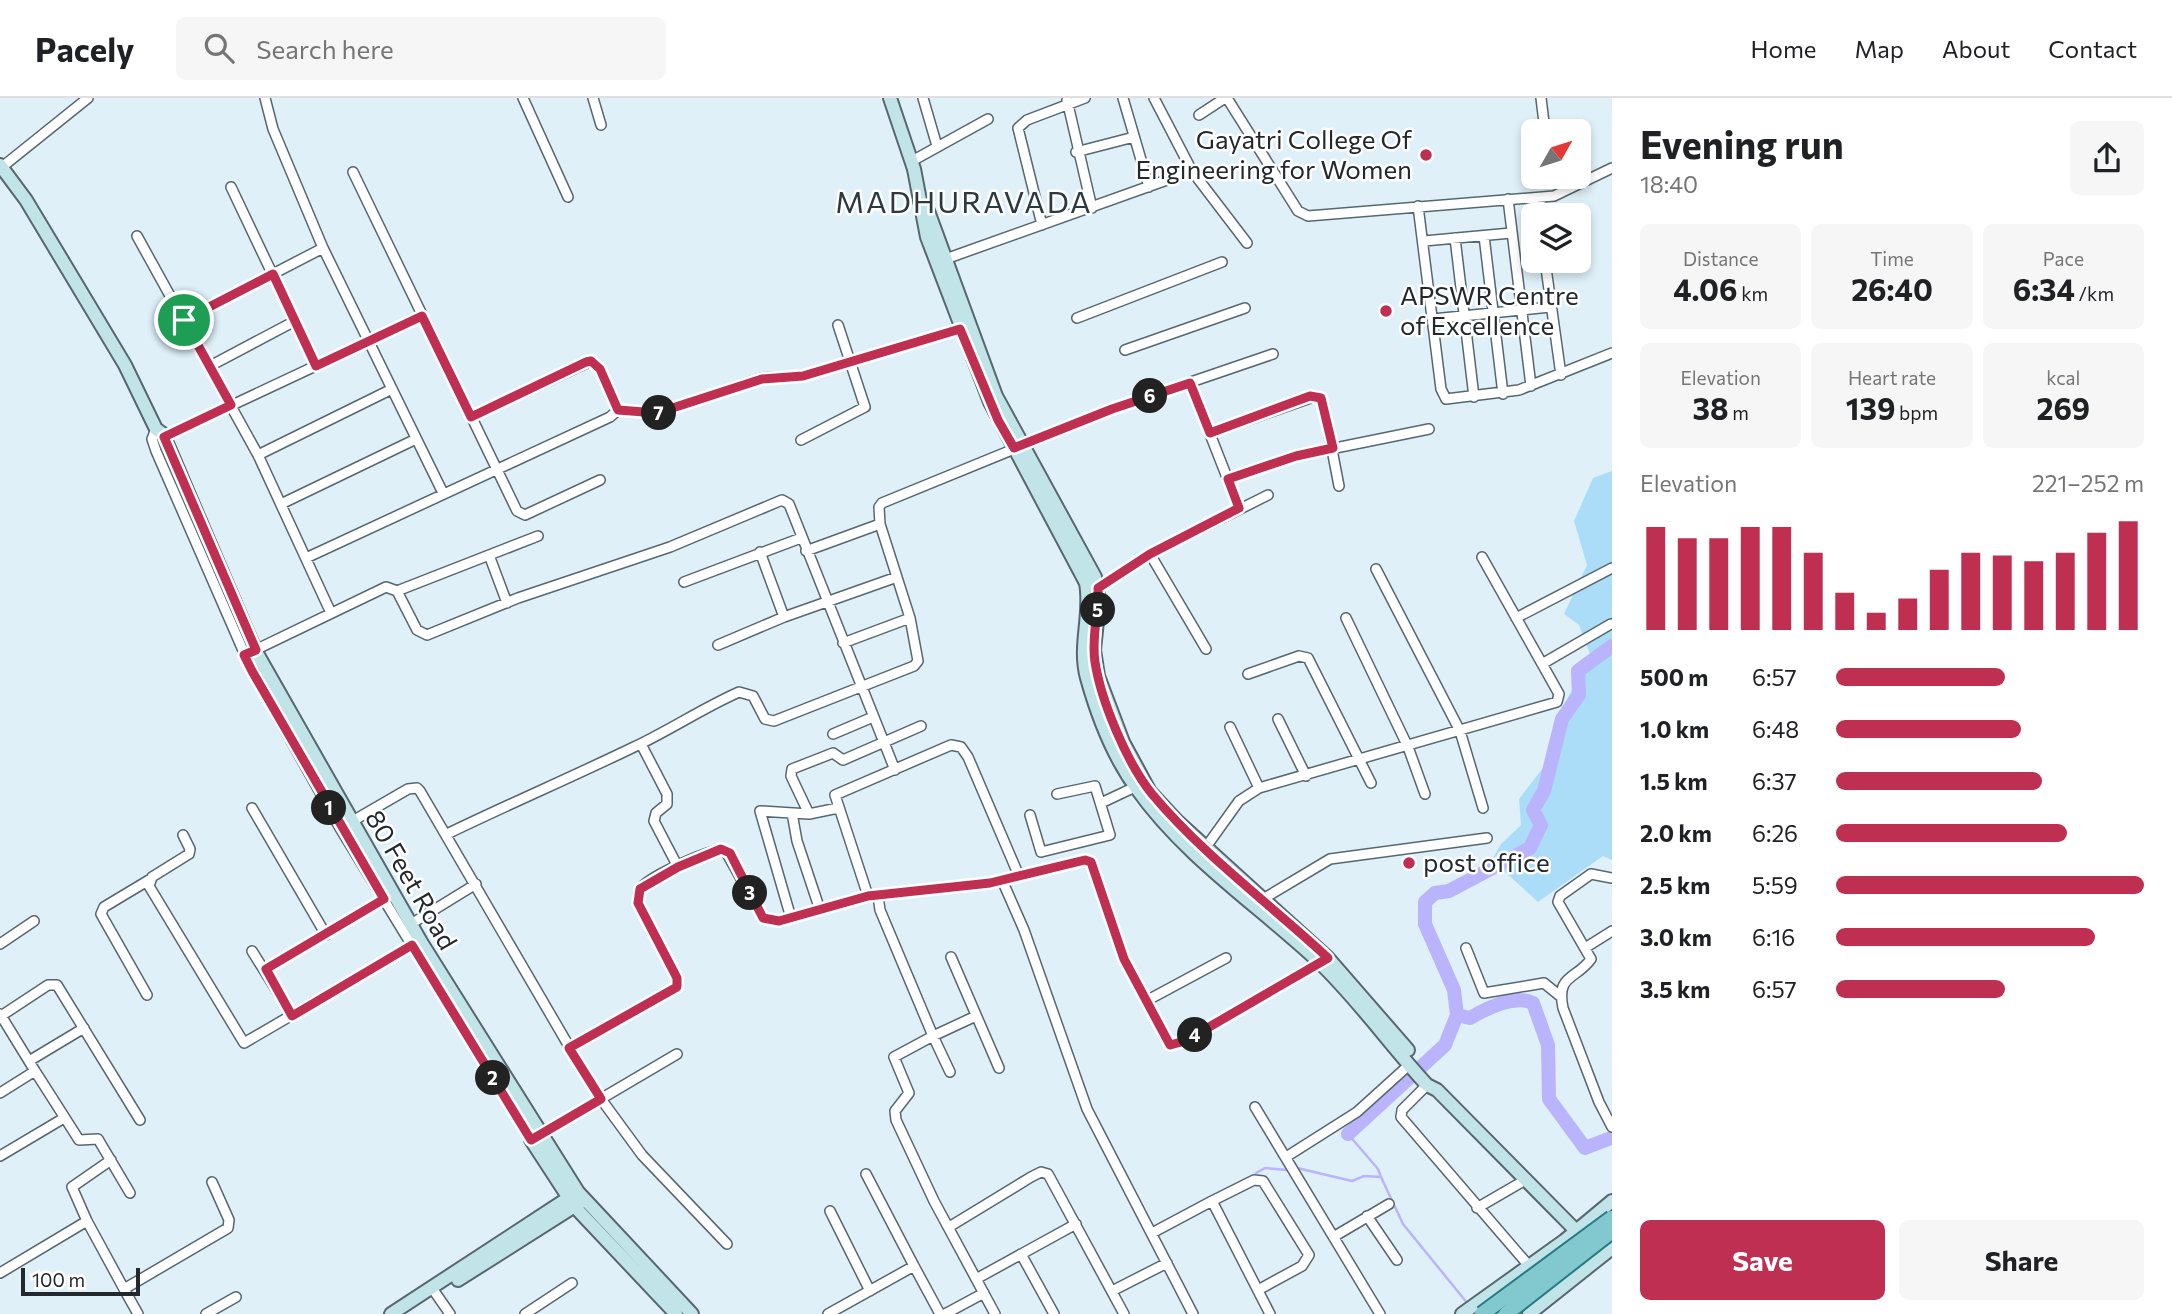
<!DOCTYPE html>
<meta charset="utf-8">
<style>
body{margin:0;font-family:Commissioner,sans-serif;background:#f6f6f6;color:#202124;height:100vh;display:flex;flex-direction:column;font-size:26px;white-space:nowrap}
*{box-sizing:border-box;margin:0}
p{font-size:23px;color:#757577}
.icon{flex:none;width:38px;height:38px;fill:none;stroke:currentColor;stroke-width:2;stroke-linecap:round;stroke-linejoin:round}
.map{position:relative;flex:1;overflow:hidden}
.sheet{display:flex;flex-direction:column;background:#fff;width:560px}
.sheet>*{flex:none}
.needle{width:46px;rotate:51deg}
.buttons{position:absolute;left:1521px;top:21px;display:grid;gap:14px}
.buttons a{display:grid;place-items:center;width:70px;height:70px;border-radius:10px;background:#fff;box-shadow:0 4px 10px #0003;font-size:35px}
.scale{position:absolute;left:21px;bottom:18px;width:119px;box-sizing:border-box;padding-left:7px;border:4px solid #22282c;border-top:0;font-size:19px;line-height:24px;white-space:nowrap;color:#22282c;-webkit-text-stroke:5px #fff;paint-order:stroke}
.pin{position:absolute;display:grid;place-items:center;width:60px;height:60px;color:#fff;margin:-30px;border:4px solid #fff;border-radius:50%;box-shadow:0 2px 7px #0007}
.km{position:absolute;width:35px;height:35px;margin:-18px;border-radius:50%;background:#222;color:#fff;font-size:19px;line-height:35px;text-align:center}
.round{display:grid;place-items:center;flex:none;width:74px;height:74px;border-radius:10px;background:#f6f6f6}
.head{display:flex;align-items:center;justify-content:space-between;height:119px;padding:0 28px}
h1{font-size:38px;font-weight:700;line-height:52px}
.stats{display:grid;grid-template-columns:repeat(3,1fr);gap:10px;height:119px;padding:7px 28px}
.stats div{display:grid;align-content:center;border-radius:10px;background:#f6f6f6;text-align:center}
.stats b{font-size:30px;font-weight:700}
.stats small{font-size:19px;font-weight:400}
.stats p{font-size:19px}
.chart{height:196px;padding:14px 28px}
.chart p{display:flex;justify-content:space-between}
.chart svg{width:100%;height:126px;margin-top:7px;stroke:#bf2f51;stroke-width:6}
.primary-button{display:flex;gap:14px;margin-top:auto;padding:14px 28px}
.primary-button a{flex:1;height:80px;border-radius:10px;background:#bf2f51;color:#fff;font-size:28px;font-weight:700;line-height:80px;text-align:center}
.primary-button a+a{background:#f6f6f6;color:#202124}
ul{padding:0 28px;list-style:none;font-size:23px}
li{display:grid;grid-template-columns:112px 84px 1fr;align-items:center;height:52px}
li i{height:18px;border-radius:9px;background:#bf2f51}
header{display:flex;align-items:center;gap:42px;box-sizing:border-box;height:98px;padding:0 35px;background:#fff;border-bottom:2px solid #e0e0e0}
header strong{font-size:33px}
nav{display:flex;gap:38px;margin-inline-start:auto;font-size:24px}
.search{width:490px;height:63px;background:#f6f6f6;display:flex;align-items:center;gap:18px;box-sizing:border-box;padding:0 24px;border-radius:10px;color:#757577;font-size:26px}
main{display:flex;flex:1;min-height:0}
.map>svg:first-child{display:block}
.green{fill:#acddf8}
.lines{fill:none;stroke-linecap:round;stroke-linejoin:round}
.stream{stroke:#bab4fc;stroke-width:2.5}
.river{stroke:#bab4fc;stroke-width:14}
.street-casing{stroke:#58676f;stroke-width:12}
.secondary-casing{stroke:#58676f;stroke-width:16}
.street{stroke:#fff;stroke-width:9}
.secondary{stroke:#c0e4e7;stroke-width:12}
.primary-bridge-casing{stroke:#297981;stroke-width:18;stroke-linecap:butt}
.primary-bridge{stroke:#81c8cf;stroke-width:14}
.route-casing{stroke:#fff;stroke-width:14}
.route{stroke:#bf2f51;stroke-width:9}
.poi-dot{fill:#bf2f51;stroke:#fff;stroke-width:2.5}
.labels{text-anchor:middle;stroke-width:5;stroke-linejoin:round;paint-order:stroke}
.poi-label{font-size:26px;fill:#22282c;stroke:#fff;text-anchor:start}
.street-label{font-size:26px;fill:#22282c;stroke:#fff}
.quarter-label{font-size:30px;letter-spacing:2px;fill:#2b3940;stroke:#fff}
</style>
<header>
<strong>Pacely</strong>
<div class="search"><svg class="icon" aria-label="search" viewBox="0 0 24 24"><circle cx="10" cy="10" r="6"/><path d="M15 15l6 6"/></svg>Search here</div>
<nav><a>Home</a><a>Map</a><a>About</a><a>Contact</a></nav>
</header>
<main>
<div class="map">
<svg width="1612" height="1216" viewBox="0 0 1612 1216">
<rect width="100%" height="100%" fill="#dff0f9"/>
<!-- green -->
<path class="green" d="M1612,373V762L1603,758L1538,804L1492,762L1501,746L1521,727L1519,701L1546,666L1550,645L1565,605L1590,556L1579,527L1564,516L1587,467L1574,423L1593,380Z"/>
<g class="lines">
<!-- stream -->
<path class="stream" d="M1297,1070L1352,1083L1364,1078L1381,1079L1378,1071L1348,1036
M1256,1075L1265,1070L1287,1072
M1381,1079L1403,1126L1468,1206"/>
<!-- river -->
<path class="river" d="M1457,917L1470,920C1487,910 1514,896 1533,905L1548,947L1549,1001L1585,1050L1611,1040
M1348,1036L1445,947L1457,917L1454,892L1425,826V804L1435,795L1449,793L1530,750L1541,727L1533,712L1544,693L1562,621L1579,597L1578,573L1612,548"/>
<defs>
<path id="street" d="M265,0L273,31L323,150L443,395
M523,0L568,99
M593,0L601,27
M923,0L937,48
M1123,0L1149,89
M1227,0L1298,113L1308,118L1554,98L1612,70
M1541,0L1545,33
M1067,2L1092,110
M1199,17L1225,0
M1076,54L1134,39
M912,63L988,21
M2,69L88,0
M1192,73L1247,145
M353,74L517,413L525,417L600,382
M231,89L316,268
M1540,100L1541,117
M1508,101L1531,288
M1418,108L1441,291L1446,301L1519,292L1612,255
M1042,127L1018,30L1027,22L1085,0
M137,138L258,357L331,515
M1484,138L1503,296
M1455,140L1474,299
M1424,143L1511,135
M940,163L1192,73L1154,0
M1545,163L1561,277
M1077,220L1222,164
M1433,221L1550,209
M184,222L323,150
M1125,252L1245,210
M210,268L295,223
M1190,285L1239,410
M618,312L657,315L762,280L803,278L960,231
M156,331L152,341L156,353L252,573L340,730L531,1042L677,956
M1210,335L1316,298L1323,305L1339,388
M164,339L422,218
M801,342L865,309L838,227
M258,357L392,291
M1228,381L1296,358L1429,331
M281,406L416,341
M806,453L880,426
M1150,456L1206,551
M489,457L507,505
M306,460L610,319L618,312L600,271L591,263L471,319
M1376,471L1460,633L1483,710
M684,484L801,440
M1098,490L1150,456L1268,397
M397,493L538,438
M784,519L897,479
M1346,520L1408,649L1425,696
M1516,520L1612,470
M843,545L910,520
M718,547L784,519L760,454
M251,554L386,489L397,493L417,532L427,537L518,500L670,449L782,402L789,406L895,672
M1542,566L1611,526
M1248,576L1299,558L1308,560L1371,685
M1278,621L1306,678
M1230,629L1259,690
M833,636L873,619
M641,646L667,696V706L656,715L654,723L678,769
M1101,705L1135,689
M252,710L326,837
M792,715L797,743L820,812
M809,716L791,678L792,671L833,655L843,662L921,628
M1030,717L1041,754L1110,737L1095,688L1057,696
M351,724L408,691L417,690L420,693L570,950
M447,736C509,706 572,679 634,649C670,632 703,610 739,594L753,598L765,621L774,623L914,568L918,563L910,520L880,426L879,409L882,405L1112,311L1273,256
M183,737L190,751L189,756L152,779L149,788L244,945L412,847
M1206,749L1239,703L1259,690L1557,604L1559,596L1482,459
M1612,780L1591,776L1560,798L1558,804L1591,861C1576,882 1556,876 1563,910L1599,1004L1612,1029
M1002,782L1024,832L1087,1011L1193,1216
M868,798L835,697L951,647L961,649L968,659L1019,778
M878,798L880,812L933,938L894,959L909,995L895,1013L896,1022L934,1103L995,1216
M1263,801L1330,761L1487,740
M791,820L760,713L809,716L838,710
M411,826L476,786
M0,846L34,823
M1466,850L1484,895L1544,885L1560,898
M1585,850L1612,833
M252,853L292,917
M951,859L999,970
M266,871L384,801
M147,897L101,816L104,809L149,782
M1146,903L1226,860
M0,916L35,973L0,995
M1,918L48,887H57L140,1022
M29,963L84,930
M35,973L79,1042L98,1041L130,1095
M950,974L933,938L976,918
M1427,987L1402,1012L1401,1019L1530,1169
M1255,1009L1380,1216
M0,1058L64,1020
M1286,1059L1357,1014L1409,967
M866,1076L914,1168
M1212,1103L1254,1082L1263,1083L1309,1157L1302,1168L1258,1192
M1477,1110L1527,1081
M830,1113L870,1193
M1367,1118L1397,1162
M87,1123L124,1191L228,1130L229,1122L212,1084
M949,1129L1031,1079L1041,1074L1048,1076L1124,1216
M1152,1135L1212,1103L1270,1216
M1335,1138L1389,1106
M727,1146L642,1057L601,1001L570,950L677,889V880L638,805C638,798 638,794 642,789C651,778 713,749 725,752L763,820L779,823L868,798L990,785L1085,762L1091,764L1124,861L1170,947L1185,943L1323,862
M1021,1156L1054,1216
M0,1175L87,1123L72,1089L111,1062
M976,1181L1076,1126
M432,1190L450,1216
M124,1191L138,1216
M1112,1193L1167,1165
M206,1216L236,1199
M525,1216L572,1185
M828,1216L914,1168L940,1216
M945,1216L984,1195"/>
<path id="secondary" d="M890,0L914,71L927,139L990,304L1086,485C1092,516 1078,548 1087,580C1097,616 1114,660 1137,691C1185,759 1258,807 1318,863C1358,901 1390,947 1427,987L1437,992L1601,1158
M0,67L26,102L125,267L156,331L163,336L255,552L421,844L578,1094L692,1216
M928,113L996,298L1095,479L1099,504L1094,552L1098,578L1123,644L1150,694L1177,723L1328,860L1408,952
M531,1042L574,1108L676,1216
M458,1182L581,1104
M391,1216L573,1097
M1462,1216L1564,1143L1612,1103
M1529,1216L1612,1150"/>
</defs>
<!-- street casing -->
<use href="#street" class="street-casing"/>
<!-- secondary casing -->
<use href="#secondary" class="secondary-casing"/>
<!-- street -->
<use href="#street" class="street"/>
<!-- secondary -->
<use href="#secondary" class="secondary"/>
<defs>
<path id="primary-bridge" d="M1482,1216L1612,1120
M1506,1216L1612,1133"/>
</defs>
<!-- primary-bridge casing -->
<use href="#primary-bridge" class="primary-bridge-casing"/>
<!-- primary-bridge -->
<use href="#primary-bridge" class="primary-bridge"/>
</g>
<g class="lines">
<defs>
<path id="route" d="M273,176L316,268L422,218L471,319L586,264L591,263L600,271L618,312L657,315L762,281L803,278L960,231L998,322L1014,350L1112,311L1190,285L1210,335L1310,298L1321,300L1333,350L1296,358L1228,381L1239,410L1150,456L1098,490C1099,515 1091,540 1095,564C1101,603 1127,665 1152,696C1203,757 1270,806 1328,860L1185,943L1170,947L1124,861L1091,764L1085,762L990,785L868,798L779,823L763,820L730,755L721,751L678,769L640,791L638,805L677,880V889L569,950L601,1001L531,1042L412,847L292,918L266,871L384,801L252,573L244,557L256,552L164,339L231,307L184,222Z"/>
</defs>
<!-- route casing -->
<use href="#route" class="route-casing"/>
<!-- route -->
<use href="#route" class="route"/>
</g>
<!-- markers -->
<g class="poi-dot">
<circle cx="1426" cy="57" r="7"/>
<circle cx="1386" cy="213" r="7"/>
<circle cx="1409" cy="765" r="7"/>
</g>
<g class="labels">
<!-- poi labels -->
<g class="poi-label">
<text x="1412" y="51" text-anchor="end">Gayatri College Of<tspan x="1412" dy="30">Engineering for Women</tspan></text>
<text x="1400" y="207">APSWR Centre<tspan x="1400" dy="30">of Excellence</tspan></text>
<text x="1423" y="774">post office</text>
</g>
<!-- street labels -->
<g class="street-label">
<text transform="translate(411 782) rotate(60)" y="9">80 Feet Road</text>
</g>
<!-- quarter labels -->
<g class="quarter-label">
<text x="964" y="115">MADHURAVADA</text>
</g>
</g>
</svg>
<div class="buttons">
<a><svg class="needle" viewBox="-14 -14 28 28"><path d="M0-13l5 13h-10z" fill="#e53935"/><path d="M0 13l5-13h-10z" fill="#757577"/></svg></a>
<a><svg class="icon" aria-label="layers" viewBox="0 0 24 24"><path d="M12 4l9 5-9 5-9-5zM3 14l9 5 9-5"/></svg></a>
</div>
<div class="scale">100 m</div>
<div class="pin" style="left:184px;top:222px;background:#1e9e55"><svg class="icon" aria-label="arrive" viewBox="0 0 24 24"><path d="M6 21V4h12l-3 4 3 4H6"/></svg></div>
<b class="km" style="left:329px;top:710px">1</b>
<b class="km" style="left:493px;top:980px">2</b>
<b class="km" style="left:750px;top:795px">3</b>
<b class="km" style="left:1195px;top:937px">4</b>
<b class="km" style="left:1098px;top:512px">5</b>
<b class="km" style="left:1150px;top:298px">6</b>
<b class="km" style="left:659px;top:315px">7</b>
</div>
<section class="sheet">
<div class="head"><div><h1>Evening run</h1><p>18:40</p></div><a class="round"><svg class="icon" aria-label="share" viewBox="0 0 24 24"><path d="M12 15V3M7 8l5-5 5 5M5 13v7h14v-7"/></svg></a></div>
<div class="stats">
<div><p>Distance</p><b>4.06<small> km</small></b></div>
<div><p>Time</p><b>26:40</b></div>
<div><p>Pace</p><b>6:34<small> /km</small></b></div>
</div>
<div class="stats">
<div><p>Elevation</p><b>38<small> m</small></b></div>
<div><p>Heart rate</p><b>139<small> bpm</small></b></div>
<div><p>kcal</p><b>269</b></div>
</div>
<div class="chart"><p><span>Elevation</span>221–252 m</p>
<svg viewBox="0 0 160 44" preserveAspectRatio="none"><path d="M5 44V8M15 44V12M25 44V12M35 44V8M45 44V8M55 44V17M65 44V31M75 44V38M85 44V33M95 44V23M105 44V17M115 44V18M125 44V20M135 44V17M145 44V10M155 44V6"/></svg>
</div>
<ul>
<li><b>500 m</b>6:57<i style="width:55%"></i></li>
<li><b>1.0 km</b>6:48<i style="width:60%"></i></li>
<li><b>1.5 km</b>6:37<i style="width:67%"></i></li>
<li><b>2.0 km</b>6:26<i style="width:75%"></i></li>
<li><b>2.5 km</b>5:59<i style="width:100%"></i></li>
<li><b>3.0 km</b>6:16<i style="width:84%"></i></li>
<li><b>3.5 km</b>6:57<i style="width:55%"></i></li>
</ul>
<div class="primary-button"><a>Save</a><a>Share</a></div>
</section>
</main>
